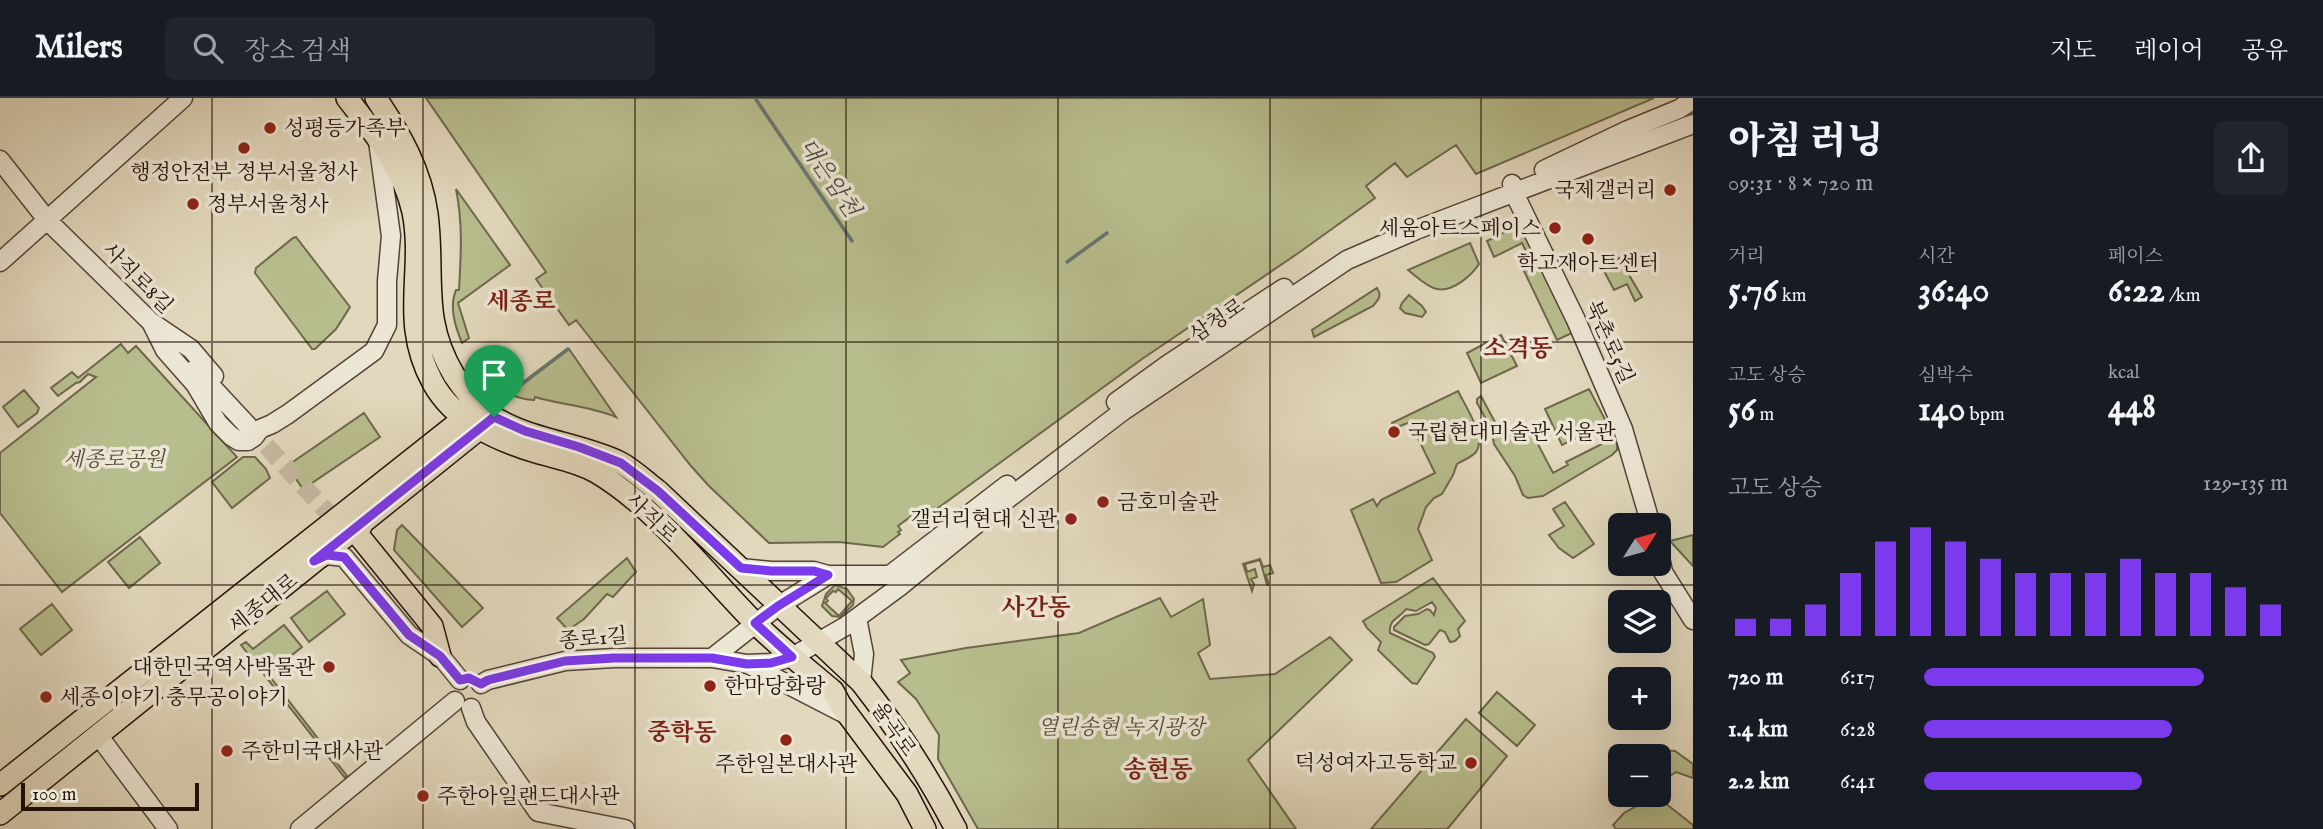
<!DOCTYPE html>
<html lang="ko">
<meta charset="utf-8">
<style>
body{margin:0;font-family:"IM FELL English","Noto Serif KR",serif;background:#20242c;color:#f1f3f6;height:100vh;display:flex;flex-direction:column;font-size:26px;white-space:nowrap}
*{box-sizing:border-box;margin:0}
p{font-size:23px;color:#9ea1a6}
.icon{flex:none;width:38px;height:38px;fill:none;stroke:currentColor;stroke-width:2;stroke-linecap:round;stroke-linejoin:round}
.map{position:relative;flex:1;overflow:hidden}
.drawer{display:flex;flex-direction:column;background:#171b24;width:630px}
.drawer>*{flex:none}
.needle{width:46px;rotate:53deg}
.controls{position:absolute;left:1608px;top:415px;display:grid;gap:14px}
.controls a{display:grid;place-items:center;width:63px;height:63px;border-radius:10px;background:#171b24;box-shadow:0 7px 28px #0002;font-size:35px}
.scale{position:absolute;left:21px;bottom:18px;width:178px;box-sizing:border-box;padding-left:7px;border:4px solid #23120a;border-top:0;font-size:19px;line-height:24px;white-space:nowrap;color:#23120a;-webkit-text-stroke:5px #ece6d4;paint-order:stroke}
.pin{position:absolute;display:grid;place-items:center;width:60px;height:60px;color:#fff;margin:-72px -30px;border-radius:50% 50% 50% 0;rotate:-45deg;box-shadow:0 0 7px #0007}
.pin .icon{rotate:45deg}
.round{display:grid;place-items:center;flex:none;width:74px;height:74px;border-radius:10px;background:#20242c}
.summary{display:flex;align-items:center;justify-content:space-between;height:119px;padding:0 35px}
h1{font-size:38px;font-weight:800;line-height:52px}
.figures{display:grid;grid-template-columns:repeat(3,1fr);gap:10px;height:119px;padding:7px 35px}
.figures div{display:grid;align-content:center}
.figures b{font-size:35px;font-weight:800}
.figures small{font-size:19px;font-weight:400}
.figures p{font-size:19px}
.chart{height:196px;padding:14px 35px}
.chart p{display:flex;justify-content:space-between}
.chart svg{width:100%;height:126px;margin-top:7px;stroke:#7c3aed;stroke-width:6}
ul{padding:0 35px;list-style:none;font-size:23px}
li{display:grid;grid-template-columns:112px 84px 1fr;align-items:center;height:52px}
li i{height:18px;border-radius:9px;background:#7c3aed}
header{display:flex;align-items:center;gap:42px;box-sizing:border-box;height:98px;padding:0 35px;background:#171b24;border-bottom:2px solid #363941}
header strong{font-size:33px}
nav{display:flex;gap:38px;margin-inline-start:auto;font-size:24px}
.search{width:490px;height:63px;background:#20242c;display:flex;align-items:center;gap:18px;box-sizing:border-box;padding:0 24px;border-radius:10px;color:#9ea1a6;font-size:26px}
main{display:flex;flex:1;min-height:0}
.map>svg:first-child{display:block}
.green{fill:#b8bd8e;stroke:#6e684c;stroke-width:2;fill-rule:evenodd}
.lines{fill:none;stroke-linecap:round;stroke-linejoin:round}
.stream{stroke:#67766f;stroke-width:3.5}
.minor-tunnel{stroke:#c5baa2;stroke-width:18;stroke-dasharray:18 9;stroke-linecap:butt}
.minor-casing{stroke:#534437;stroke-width:21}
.major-casing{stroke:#23120a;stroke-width:24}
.minor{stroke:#ece6d4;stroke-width:18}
.major{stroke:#e2d8bd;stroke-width:21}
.route-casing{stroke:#fff;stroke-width:14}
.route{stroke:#7c3aed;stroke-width:9}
.grid{fill:none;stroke:#23120a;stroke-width:2;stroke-opacity:0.55}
.poi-dot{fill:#8f2418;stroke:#ece6d4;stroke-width:2.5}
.labels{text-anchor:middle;stroke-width:7;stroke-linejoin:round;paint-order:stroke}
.poi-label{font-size:21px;fill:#23120a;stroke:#ece6d4;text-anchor:start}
.street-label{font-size:21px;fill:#23120a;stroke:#ece6d4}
.park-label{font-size:21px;font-style:italic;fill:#574e38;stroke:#ece6d4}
.water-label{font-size:23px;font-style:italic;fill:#4b4c45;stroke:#ece6d4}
.quarter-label{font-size:24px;font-weight:bold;fill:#7a1f14;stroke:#ece6d4}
</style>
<header>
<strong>Milers</strong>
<div class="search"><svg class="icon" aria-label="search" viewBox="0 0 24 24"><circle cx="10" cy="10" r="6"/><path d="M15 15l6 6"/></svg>장소 검색</div>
<nav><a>지도</a><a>레이어</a><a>공유</a></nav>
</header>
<main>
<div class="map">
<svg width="1693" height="731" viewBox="0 0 1693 731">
<rect width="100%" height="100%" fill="#e2d8bd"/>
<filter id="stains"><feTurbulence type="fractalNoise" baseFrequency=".00286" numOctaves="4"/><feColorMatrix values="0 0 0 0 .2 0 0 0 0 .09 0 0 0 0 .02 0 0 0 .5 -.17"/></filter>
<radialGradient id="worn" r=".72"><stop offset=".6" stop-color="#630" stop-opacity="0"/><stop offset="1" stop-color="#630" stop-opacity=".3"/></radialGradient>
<!-- green -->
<path class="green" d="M426,0H1654L1476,76L1456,47L1407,79L1395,65L1366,88L1375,100L1297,156L1142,261L934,413L931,409L928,411L925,408L898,428L901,432L898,434L900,436L883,449L839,444L769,445L709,388L691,368L576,222L569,227L536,181L546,174Z
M456,91L510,167L458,205L469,240L462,245C455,228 449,209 456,192H459C461,156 463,126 456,91Z
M1520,126L1572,235L1557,242L1524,173L1533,168L1522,145L1494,159L1487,143Z
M296,139L350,209L336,231L315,251H312L255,175L256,170L293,140Z
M1470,145L1479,166C1471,178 1453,194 1437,191C1427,189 1416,178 1408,172Z
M1619,160L1642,199L1635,203L1627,186L1614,192L1603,171Z
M1377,190C1382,198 1379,201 1373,208L1314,239L1312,232Z
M1409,197L1422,208L1426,214L1422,219L1405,215L1400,210L1402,205Z
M1501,237L1517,268L1481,285L1467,255Z
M121,246L128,255L136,248L237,359L62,494L0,415V355L96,279L88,276L80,284L76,285L58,298L51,290L72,274L78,280Z
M569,251L616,319C590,308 562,307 535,299L534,302C515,302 500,291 486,279L494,274L515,292Z
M1589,291L1607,325L1562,347L1545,311Z
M24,292L39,310L37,315L18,329L3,309Z
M1458,293C1465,308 1487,339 1476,354C1471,360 1463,362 1457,366L1453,377L1442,396L1434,400L1426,409L1418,431L1432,462L1396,484L1381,485L1351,412L1373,401L1377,408L1381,402L1435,375L1410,324L1395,330L1392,325Z
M1481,298L1504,341L1529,329L1553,375L1568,367L1566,364L1602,346L1597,335L1609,329L1617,346V352L1612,357L1543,398L1528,400L1523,397L1515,378L1494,346L1491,330L1477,305V301Z
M364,315L380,339L303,391L287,368Z
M243,359H255L266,371L270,380L232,410L212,384Z
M1565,404L1594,446L1573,460L1559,450L1549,437L1564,428L1553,411Z
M402,427L483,510L462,529L394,452L397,432Z
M1693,437V468L1670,443Z
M140,439L160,465L129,490L108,464Z
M627,460L636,474L613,499L607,496L584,521L568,532L557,520Z
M1260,461L1263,469L1270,467L1273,475L1266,477L1269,487H1267L1260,462L1245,466L1247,474L1255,471L1257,479L1251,481L1254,486L1252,493L1243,466Z
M1433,480L1465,523L1458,531L1460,538L1455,543L1450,544L1445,534L1440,532L1429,546L1425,547L1394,532V529L1405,518L1418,516L1427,511L1430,512L1434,517L1436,510L1432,504L1416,513L1406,511C1400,520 1388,521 1390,535L1433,555L1435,559L1417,586L1412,585L1378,552L1381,544L1367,530L1363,523Z
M835,487L847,491L854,501L853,507L840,519L832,518L822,508L826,496ZM838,491L852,503L839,518L825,505L828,503L826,500L833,493L836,494Z
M327,493L345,516L309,544L291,520Z
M1658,494L1670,509L1661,517L1659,504H1651L1649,501Z
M1160,500L1171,519L1203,501L1210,547L1198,555L1210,581L1275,576L1330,539L1352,562L1248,662L1296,731H978L938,661L939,637L916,601L898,584L910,575L901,562L966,550L1079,535Z
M52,506L72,532L41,557L20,531Z
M284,527L302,549L268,576L347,678L345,680L241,547L246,544L253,551Z
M1497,594L1535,627L1517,648L1479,615Z
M1466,621L1507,658L1449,729L1447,731H1371Z
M1644,651L1675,653L1693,666V680L1676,674L1670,678L1660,701L1693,727V731H1616L1613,727L1624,715L1649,701L1645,697L1659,696V658H1639Z"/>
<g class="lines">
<!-- stream -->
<path class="stream" d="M755,0L852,143
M1067,164L1107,135
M515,291L568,251"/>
<!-- minor-tunnel -->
<path class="minor-tunnel" d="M248,328L343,431"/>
<defs>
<path id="minor" d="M0,62L48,123L157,230
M1544,72L1628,32L1679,11L1693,2
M1512,86L1518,103L1576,222L1623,331L1651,427
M0,164L183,0
M151,224L165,252L195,286L218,325L231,338L239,343H248L254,339L260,331L272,326L288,316L374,253L387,227V183L391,138L378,43
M151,224L191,251L214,278
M195,271L248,328
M1116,304L1167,267L1284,190
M1659,455L1663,474L1693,522
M317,462L327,457L344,459L409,537L440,558
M741,470L771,473H814L828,477H890L1007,387
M857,520L864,556L861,584
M434,550L460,582
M712,560L778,508L828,477
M750,567L847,617
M481,586L488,582L565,563L614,560H712L747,566L771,565L792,559L846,528L899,489L1001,406L1123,313L1347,162L1416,132L1693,26
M471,610L476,624L538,714L625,731
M98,637L168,731
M300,731L455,603"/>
<path id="major" d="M347,0C374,35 403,69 413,114C425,175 399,223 433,285C454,323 496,342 536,354C556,360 577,363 596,374C654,408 706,475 753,523C778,548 806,570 833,593L840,606L907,696L925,731
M376,0C400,36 421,72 427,116C435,176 420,221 454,277C462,289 470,300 481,310C519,342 575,343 619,364C633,371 646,384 658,393L861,584C897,630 929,679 956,731
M364,423L358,433L359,438L432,528L440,558
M0,687L473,313
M0,716L489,323"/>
</defs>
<!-- minor casing -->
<use href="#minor" class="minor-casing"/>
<!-- major casing -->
<use href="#major" class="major-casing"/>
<!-- minor -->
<use href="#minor" class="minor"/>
<!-- major -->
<use href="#major" class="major"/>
</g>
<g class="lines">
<defs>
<path id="route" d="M494,319L525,333L579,349L621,365L658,393L741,470L771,473H814L828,477L778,508L755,525L792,559L771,565L747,566L712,560H614L565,563L488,582L481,586L469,580L460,582L440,558L409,537L344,459L327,457L314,463Z"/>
</defs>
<!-- route casing -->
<use href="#route" class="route-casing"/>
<!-- route -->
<use href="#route" class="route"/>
</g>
<!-- grid -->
<path class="grid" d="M212,0V731M423,0V731M635,0V731M846,0V731M1058,0V731M1270,0V731M1481,0V731M0,244H1693M0,487H1693"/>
<!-- markers -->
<g class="poi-dot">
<circle cx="270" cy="30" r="7"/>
<circle cx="244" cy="50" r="7"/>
<circle cx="1670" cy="92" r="7"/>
<circle cx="193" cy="106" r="7"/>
<circle cx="1555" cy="130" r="7"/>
<circle cx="1588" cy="141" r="7"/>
<circle cx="1394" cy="334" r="7"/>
<circle cx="1103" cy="404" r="7"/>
<circle cx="1071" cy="421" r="7"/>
<circle cx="329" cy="569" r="7"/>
<circle cx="710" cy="588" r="7"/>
<circle cx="46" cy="599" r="7"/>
<circle cx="786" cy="642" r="7"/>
<circle cx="227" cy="653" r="7"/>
<circle cx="1471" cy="665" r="7"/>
<circle cx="423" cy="698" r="7"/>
</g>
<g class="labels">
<!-- poi labels -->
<g class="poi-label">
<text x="284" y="37">성평등가족부</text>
<text x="244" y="81" text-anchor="middle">행정안전부 정부서울청사</text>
<text x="1656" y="99" text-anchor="end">국제갤러리</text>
<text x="207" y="113">정부서울청사</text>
<text x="1541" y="137" text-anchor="end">세움아트스페이스</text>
<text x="1588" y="172" text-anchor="middle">학고재아트센터</text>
<text x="1408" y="341">국립현대미술관 서울관</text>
<text x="1117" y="411">금호미술관</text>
<text x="1057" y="428" text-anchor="end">갤러리현대 신관</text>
<text x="315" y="576" text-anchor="end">대한민국역사박물관</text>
<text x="724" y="595">한마당화랑</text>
<text x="60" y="606">세종이야기 충무공이야기</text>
<text x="241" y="660">주한미국대사관</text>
<text x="1457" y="672" text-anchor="end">덕성여자고등학교</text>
<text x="786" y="673" text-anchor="middle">주한일본대사관</text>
<text x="437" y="705">주한아일랜드대사관</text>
</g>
<!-- street labels -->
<g class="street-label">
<text transform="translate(138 180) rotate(45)" y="7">사직로8길</text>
<text transform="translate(1217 222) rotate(-34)" y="7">삼청로</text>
<text transform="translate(1610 244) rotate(66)" y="7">북촌로5길</text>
<text transform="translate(652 420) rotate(43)" y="7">사직로</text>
<text transform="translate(263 505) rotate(-39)" y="7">세종대로</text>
<text transform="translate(593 540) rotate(-5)" y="7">종로1길</text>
<text transform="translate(894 631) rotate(55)" y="7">율곡로</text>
</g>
<!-- park labels -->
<g class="park-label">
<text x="114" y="368">세종로공원</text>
<text x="1121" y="636">열린송현 녹지광장</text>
</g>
<!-- water labels -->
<g class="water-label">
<text transform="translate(830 79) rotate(56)" y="8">대은암천</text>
</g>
<!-- quarter labels -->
<g class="quarter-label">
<text x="521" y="211">세종로</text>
<text x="1518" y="258">소격동</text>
<text x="1036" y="517">사간동</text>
<text x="682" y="642">중학동</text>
<text x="1158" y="679">송현동</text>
</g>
</g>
<rect width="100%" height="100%" filter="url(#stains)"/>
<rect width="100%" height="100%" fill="url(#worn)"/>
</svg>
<div class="controls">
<a><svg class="needle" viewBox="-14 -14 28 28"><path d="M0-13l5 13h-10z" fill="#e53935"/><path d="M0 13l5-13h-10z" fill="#9ea1a6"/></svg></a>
<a><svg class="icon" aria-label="layers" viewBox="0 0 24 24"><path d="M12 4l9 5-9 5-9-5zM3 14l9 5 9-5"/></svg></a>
<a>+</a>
<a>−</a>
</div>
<div class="scale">100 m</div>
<div class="pin" style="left:494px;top:319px;background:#1e9e55"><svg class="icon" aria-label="arrive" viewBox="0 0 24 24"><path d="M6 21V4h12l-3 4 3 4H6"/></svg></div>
</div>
<section class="drawer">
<div class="summary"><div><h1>아침 러닝</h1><p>09:31 · 8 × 720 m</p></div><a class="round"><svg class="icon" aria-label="share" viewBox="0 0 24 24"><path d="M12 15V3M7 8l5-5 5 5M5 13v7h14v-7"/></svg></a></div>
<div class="figures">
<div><p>거리</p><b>5.76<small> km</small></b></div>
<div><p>시간</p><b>36:40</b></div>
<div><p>페이스</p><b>6:22<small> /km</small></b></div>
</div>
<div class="figures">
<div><p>고도 상승</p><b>56<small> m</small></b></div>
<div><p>심박수</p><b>140<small> bpm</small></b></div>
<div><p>kcal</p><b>448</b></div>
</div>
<div class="chart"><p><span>고도 상승</span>129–135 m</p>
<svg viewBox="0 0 160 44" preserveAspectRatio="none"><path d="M5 44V38M15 44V38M25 44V33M35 44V22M45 44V11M55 44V6M65 44V11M75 44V17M85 44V22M95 44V22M105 44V22M115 44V17M125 44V22M135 44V22M145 44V27M155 44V33"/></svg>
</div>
<ul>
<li><b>720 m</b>6:17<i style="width:77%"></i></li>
<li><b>1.4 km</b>6:28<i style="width:68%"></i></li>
<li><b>2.2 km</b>6:41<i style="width:60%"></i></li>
</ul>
</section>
</main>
